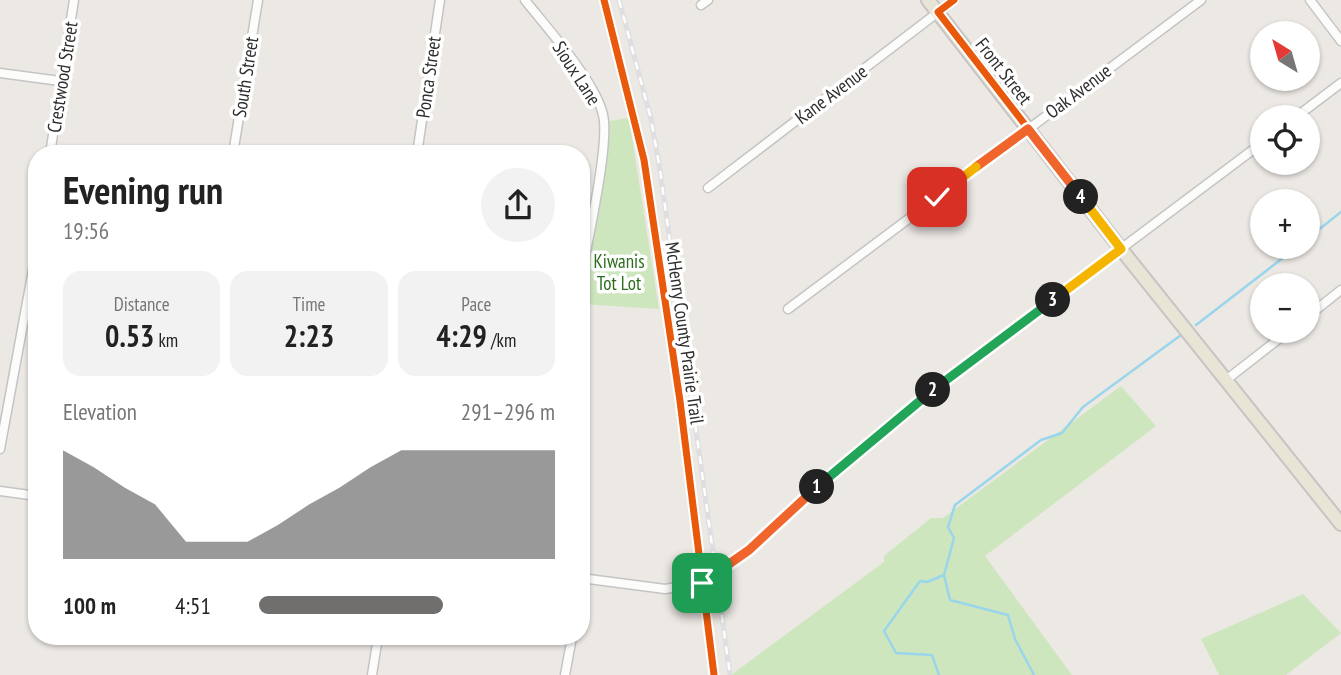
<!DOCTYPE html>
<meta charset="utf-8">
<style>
body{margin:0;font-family:"PT Sans Narrow",sans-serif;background:#f2f2f2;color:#222;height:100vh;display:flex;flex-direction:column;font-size:26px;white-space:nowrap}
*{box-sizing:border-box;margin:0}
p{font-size:23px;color:#767676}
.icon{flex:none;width:38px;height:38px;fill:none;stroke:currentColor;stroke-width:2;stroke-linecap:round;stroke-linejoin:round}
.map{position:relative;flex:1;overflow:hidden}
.sheet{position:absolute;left:28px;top:145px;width:562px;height:500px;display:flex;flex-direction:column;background:#fff;border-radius:28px;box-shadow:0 2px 5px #0004}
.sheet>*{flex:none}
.needle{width:46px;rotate:323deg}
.controls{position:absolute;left:1250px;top:21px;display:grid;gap:14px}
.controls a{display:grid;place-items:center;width:70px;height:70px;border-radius:50%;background:#fff;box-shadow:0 2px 5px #0004;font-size:35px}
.pin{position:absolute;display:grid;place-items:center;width:60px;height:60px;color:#fff;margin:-30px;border-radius:14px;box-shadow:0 4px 10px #0006}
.km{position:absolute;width:35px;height:35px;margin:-18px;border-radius:50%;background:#222;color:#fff;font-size:19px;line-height:35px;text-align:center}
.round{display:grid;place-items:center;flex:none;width:74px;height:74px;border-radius:37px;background:#f2f2f2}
.head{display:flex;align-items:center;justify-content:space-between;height:119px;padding:0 35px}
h1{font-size:38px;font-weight:800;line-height:52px}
.metrics{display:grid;grid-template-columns:repeat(3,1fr);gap:10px;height:119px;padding:7px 35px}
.metrics div{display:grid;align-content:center;border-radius:18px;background:#f2f2f2;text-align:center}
.metrics b{font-size:30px;font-weight:800}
.metrics small{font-size:19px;font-weight:400}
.metrics p{font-size:19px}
.chart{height:196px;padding:14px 35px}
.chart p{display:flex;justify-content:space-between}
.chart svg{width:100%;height:126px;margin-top:7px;fill:#706f6e;opacity:.7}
ul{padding:0 35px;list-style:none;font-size:23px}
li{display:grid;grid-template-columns:112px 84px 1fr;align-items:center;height:52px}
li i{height:18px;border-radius:9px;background:#706f6e}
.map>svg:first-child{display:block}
.green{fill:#cee6be}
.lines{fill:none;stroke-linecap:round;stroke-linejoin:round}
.stream{stroke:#99d6ec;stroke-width:2.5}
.street-casing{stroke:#c5c4c5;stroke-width:11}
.primary-casing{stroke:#c6c5c4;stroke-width:16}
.street{stroke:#fcfcfb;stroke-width:8}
.primary{stroke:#e8e4d6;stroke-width:12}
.rail-casing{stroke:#dfdfe1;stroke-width:5}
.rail{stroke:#fff;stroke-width:2.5;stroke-dasharray:8;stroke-linecap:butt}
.cycleway-casing{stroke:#fff;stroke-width:11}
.cycleway{stroke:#e8590c;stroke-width:7}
.split-1-casing{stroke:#fff;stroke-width:14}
.split-2-casing{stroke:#fff;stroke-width:14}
.split-3-casing{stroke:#fff;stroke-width:14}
.split-4-casing{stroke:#fff;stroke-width:14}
.split-5-casing{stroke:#fff;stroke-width:14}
.split-6-casing{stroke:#fff;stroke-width:14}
.split-1{stroke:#f0652b;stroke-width:9}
.split-2{stroke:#22a559;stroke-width:9}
.split-3{stroke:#22a559;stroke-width:9}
.split-4{stroke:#f5b400;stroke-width:9}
.split-5{stroke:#f0652b;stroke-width:9}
.split-6{stroke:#f5b400;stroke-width:9}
.labels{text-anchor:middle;stroke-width:7;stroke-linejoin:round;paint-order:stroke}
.street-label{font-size:19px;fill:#2e2e2e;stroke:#fff}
.park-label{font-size:19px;fill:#2c6e1b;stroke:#fff}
</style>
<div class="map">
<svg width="1341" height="675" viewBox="0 0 1341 675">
<rect width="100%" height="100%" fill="#ece8e4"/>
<!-- green -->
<path class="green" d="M629,118L659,309L581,304L609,121Z
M1121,386L1156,426L985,556L1072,675H731L884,562V556L931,518H943Z
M1303,594L1341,633L1286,675H1219L1201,639Z"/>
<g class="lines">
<!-- stream -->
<path class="stream" d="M1307,239L1341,212
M1196,325L1297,247
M944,575L950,600L1008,615L1015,639L1034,675
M939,675L932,655L896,653L884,631L920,581L927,582L944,575L954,538L948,527L955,505L1041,440L1062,433L1083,407L1181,335"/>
<defs>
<path id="street" d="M525,0C547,28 596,82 603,115C610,144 587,243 581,278
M1310,0L1341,41
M701,5L708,0
M0,73L60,81
M1296,117L1341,83
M50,154L74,0
M233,154L258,0
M417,154L440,0
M708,188L954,0
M788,309L1201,0
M1307,317L1341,290
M1226,380L1289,331
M0,449L37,248
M0,491L37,496
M581,578L665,589L702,583L717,575L749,550L906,410L1262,143
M372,675L378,637
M565,675L572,637"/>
<path id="primary" d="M928,0L1121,249L1341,524"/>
</defs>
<!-- street casing -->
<use href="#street" class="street-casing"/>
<!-- primary casing -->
<use href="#primary" class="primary-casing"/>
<!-- street -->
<use href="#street" class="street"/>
<!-- primary -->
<use href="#primary" class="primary"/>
<defs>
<path id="rail" d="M619,0L651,119L660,170L730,675"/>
</defs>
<!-- rail casing -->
<use href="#rail" class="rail-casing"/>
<!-- rail -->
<use href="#rail" class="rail"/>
<defs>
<path id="cycleway" d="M604,0L644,160L680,401L714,675
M702,583L749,550L906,410L1121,249L938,12L954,0"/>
</defs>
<!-- cycleway casing -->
<use href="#cycleway" class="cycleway-casing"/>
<!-- cycleway -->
<use href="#cycleway" class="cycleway"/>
</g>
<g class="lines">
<defs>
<path id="split-1" d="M702,583L749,550L817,487"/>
<path id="split-2" d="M817,487L933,390"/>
<path id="split-3" d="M933,390L1053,300"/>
<path id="split-4" d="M1053,300L1121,249L1081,197"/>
<path id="split-5" d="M976,167L1028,129L1081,197"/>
<path id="split-6" d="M937,197L976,167"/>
</defs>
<!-- split-1 casing -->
<use href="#split-1" class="split-1-casing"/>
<!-- split-2 casing -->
<use href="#split-2" class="split-2-casing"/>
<!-- split-3 casing -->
<use href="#split-3" class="split-3-casing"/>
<!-- split-4 casing -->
<use href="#split-4" class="split-4-casing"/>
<!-- split-5 casing -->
<use href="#split-5" class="split-5-casing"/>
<!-- split-6 casing -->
<use href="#split-6" class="split-6-casing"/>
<!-- split-1 -->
<use href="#split-1" class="split-1"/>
<!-- split-2 -->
<use href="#split-2" class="split-2"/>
<!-- split-3 -->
<use href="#split-3" class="split-3"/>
<!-- split-4 -->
<use href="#split-4" class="split-4"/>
<!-- split-5 -->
<use href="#split-5" class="split-5"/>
<!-- split-6 -->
<use href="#split-6" class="split-6"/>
</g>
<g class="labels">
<!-- street labels -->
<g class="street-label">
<text transform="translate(1004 71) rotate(52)" y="7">Front Street</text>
<text transform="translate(577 73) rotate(57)" y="7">Sioux Lane</text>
<text transform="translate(62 77) rotate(-81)" y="7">Crestwood Street</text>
<text transform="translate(245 77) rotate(-81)" y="7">South Street</text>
<text transform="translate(428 77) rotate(-82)" y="7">Ponca Street</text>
<text transform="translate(1078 91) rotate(-37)" y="7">Oak Avenue</text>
<text transform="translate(831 94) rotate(-37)" y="7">Kane Avenue</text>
<text transform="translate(685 333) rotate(82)" y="7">McHenry County Prairie Trail</text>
</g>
<!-- park labels -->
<g class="park-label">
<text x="619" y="268">Kiwanis<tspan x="619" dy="22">Tot Lot</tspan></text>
</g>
</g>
</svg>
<div class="controls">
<a><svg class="needle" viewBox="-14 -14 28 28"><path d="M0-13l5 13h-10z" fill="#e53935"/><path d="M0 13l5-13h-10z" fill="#767676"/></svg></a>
<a><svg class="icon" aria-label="locate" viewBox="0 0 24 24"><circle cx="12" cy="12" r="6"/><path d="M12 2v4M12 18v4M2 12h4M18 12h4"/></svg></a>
<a>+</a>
<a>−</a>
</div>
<div class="pin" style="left:702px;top:583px;background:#1e9e55"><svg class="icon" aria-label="arrive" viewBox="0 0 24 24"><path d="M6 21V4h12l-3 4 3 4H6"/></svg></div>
<div class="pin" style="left:937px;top:197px;background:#d93025"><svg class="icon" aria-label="check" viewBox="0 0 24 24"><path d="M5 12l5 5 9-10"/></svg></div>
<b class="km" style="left:817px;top:487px">1</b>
<b class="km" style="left:933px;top:390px">2</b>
<b class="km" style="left:1053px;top:300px">3</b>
<b class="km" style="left:1081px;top:197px">4</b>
<section class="sheet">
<div class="head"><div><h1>Evening run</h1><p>19:56</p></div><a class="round"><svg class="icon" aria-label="share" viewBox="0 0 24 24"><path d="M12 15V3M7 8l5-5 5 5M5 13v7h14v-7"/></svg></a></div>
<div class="metrics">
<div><p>Distance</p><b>0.53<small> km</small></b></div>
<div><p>Time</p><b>2:23</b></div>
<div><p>Pace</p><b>4:29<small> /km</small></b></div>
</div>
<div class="chart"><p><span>Elevation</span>291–296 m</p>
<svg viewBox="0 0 160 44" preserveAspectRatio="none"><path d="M0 44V6L10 12L20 19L30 25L40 38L50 38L60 38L70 32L80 25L90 19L100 12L110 6L120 6L130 6L140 6L150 6L160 6V44z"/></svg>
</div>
<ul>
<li><b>100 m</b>4:51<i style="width:62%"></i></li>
</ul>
</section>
</div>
